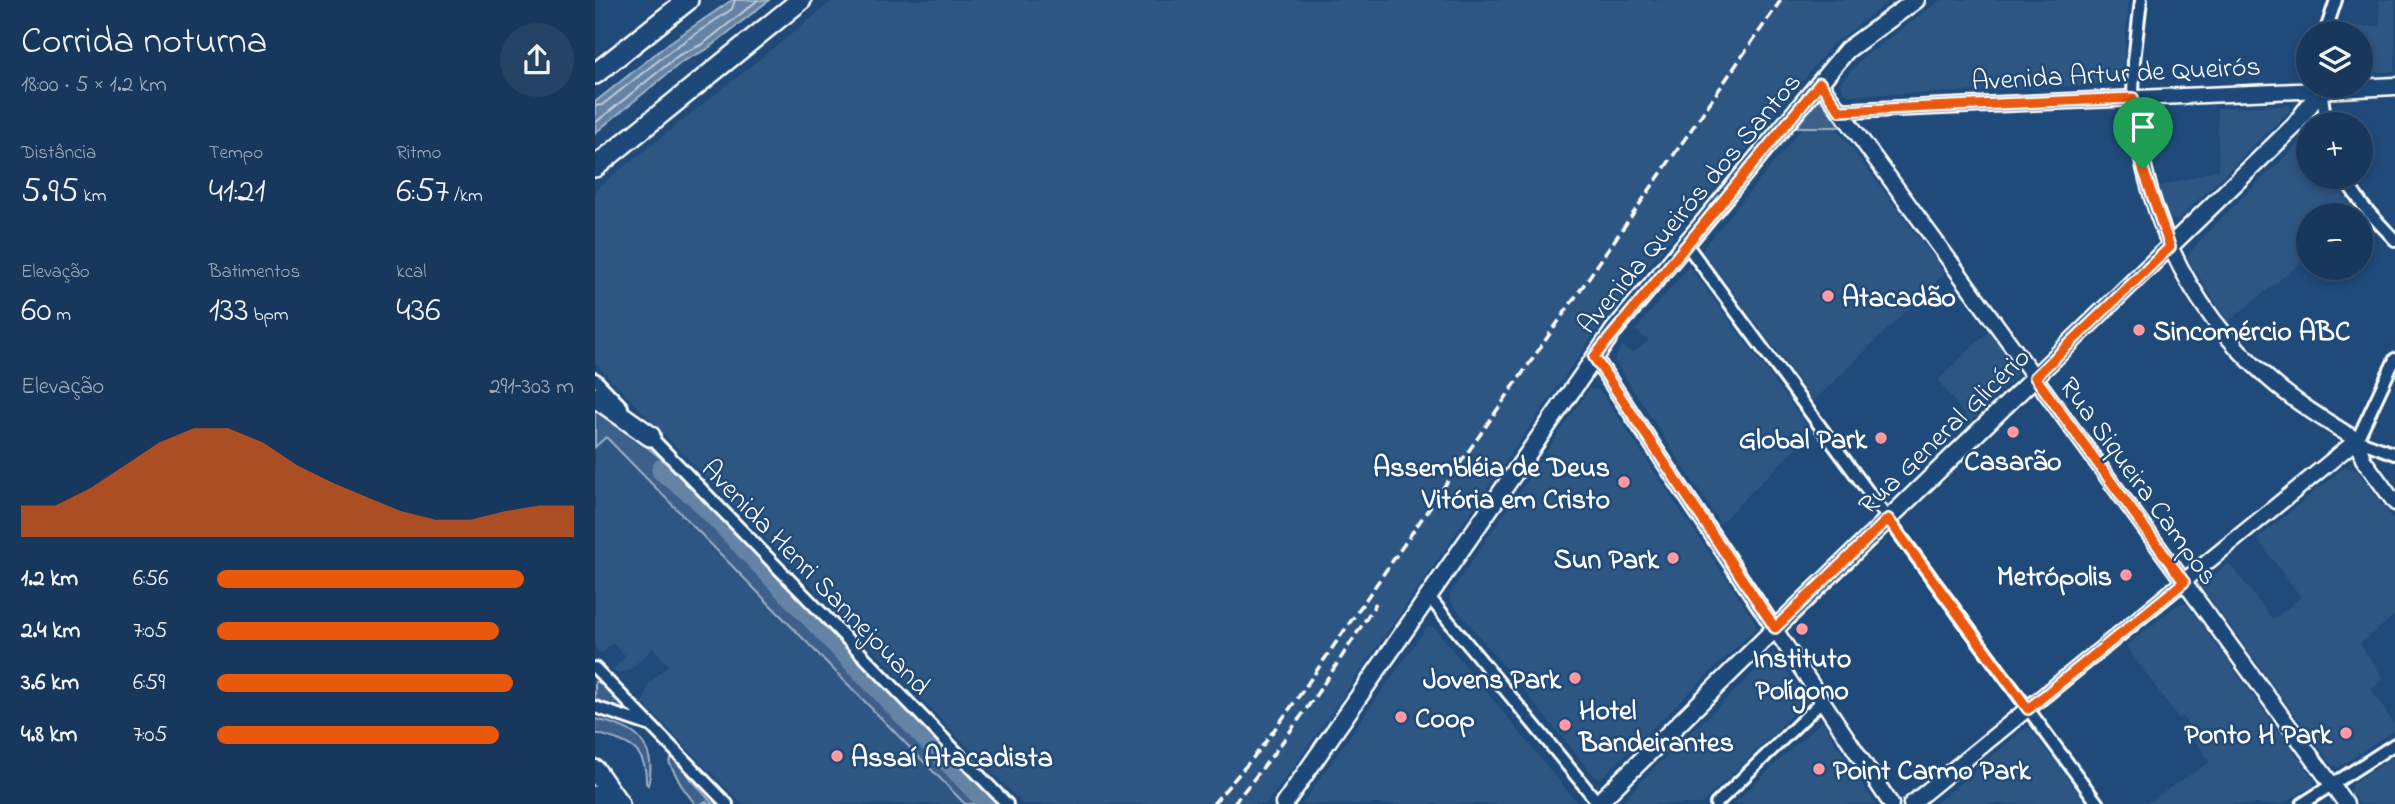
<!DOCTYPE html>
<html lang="pt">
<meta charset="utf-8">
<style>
body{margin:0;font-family:"Indie Flower",sans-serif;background:#244365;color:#f1f3f6;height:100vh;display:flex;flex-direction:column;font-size:26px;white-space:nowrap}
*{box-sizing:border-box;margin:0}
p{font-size:23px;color:#9eacbb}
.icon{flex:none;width:38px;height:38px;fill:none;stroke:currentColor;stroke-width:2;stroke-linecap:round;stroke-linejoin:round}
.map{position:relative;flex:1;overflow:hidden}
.sheet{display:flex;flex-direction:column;background:#17385c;width:595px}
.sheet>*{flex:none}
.buttons{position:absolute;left:1701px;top:21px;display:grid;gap:14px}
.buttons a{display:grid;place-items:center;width:77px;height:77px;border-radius:50%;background:#17385c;box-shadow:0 4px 10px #0003,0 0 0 2px #365272;font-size:35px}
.pin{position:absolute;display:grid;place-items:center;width:60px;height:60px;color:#fff;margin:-72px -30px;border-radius:50% 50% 50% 0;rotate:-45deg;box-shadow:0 0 7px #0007}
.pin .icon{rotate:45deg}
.round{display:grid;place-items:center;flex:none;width:74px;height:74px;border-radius:37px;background:#244365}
.overview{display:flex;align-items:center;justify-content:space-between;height:119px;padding:0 21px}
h1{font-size:38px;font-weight:600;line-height:52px}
.metrics{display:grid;grid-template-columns:repeat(3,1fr);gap:10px;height:119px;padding:7px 21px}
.metrics div{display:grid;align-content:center}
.metrics b{font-size:35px;font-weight:600}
.metrics small{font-size:19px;font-weight:400}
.metrics p{font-size:19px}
.chart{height:196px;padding:14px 21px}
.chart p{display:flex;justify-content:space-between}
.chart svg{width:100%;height:126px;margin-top:7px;fill:#ea580c;opacity:.7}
ul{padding:0 21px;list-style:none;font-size:23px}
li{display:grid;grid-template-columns:112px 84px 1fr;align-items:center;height:52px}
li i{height:18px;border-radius:9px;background:#ea580c}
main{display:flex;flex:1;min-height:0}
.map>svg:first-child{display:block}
.built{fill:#2e5683}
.green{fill:#3c618b;stroke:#9eb0c5;stroke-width:2}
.water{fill:#6583a4;stroke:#a3b5c8;stroke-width:2}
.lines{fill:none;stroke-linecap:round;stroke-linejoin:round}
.shore{stroke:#c1cddb;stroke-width:2}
.river{stroke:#6583a4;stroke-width:23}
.street-casing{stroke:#fff;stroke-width:16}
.secondary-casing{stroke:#fff;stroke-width:19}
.primary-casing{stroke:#fff;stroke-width:21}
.highway-casing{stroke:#fff;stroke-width:24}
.street{stroke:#1f4a7a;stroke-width:10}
.secondary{stroke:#1f4a7a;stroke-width:14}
.primary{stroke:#1f4a7a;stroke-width:16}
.highway{stroke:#1f4a7a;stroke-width:19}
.rail{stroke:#fff;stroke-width:3.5;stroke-dasharray:10 5;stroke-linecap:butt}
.route-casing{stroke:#fff;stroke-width:14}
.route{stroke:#ea580c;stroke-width:9}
.poi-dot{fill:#ff9aa2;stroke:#1f4a7a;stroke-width:2.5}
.labels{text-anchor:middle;stroke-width:5;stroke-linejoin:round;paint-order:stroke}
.street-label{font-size:28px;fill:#fff;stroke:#1f4a7a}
.poi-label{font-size:28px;font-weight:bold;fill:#fff;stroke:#1f4a7a;text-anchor:start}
</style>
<main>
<section class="sheet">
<div class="overview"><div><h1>Corrida noturna</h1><p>18:00 · 5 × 1.2 km</p></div><a class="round"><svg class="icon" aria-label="share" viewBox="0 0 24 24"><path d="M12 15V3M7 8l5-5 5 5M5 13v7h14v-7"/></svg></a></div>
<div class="metrics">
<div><p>Distância</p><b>5.95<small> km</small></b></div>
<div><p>Tempo</p><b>41:21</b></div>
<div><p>Ritmo</p><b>6:57<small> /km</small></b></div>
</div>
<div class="metrics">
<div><p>Elevação</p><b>60<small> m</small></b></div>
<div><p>Batimentos</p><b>133<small> bpm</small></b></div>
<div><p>kcal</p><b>436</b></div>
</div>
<div class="chart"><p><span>Elevação</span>291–303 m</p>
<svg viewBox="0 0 160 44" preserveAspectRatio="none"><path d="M0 44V33L10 33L20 27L30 19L40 11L50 6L60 6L70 11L80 19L90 25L100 30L110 35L120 38L130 38L140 35L150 33L160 33V44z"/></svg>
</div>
<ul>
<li><b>1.2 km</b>6:56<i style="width:86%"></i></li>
<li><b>2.4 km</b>7:05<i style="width:79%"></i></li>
<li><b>3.6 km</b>6:59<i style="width:83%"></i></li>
<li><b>4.8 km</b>7:05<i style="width:79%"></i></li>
</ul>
</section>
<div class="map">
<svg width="1800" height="804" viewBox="0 0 1800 804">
<rect width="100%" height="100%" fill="#1f4a7a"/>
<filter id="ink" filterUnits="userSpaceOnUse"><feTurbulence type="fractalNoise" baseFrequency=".0143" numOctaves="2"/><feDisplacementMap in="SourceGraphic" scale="14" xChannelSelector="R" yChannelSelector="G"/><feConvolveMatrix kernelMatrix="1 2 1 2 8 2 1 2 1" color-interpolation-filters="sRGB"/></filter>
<g filter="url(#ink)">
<!-- built -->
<path class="built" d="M239,0H1295L1236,46L1007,323L701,764L671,804H428L0,363V190Z
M1346,0H1534L1527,79L1522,84L1360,92L1254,95L1249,92L1245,83L1269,57Z
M1784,0H1800V71L1766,73V33H1740L1741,27L1785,26Z
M1695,105L1696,109L1582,221L1574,219L1564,187L1624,169L1622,108Z
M1208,127H1241L1350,273L1219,401L1108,252L1109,247Z
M1713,135V177H1735L1763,215H1713V257L1633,322L1594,261L1593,255L1617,227Z
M1094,266L1217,432L1125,523L1019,360L1027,346L1038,353L1054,340L1040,331Z
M1394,331L1424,372L1375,422L1343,380Z
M994,389L1005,390L1161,623V628L1006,778L1000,777L855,601V593Z
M11,436L261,691L370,804H147L48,703L53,685L73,665L58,648L36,669L26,673L16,671L31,656L18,643L6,654L0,647V447Z
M1750,467L1761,469L1800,522V615L1765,644L1789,679L1776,689L1800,725V730L1744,767L1738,766L1607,588V584L1634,563L1678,620L1706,597L1662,539Z
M1585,603L1592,604L1719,780V785L1687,804H1550L1615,762L1594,732L1597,730L1588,717L1584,719L1531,646Z
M832,627H839L982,803L981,804H707Z
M1178,654L1183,656L1210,700L1180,733L1106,804H1025L1051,776Z
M1227,721L1280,804H1139L1196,749Z
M1431,728H1435L1492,804H1340Z
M1800,756V804H1765L1755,791L1757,784Z"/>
<!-- green -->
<path class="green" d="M1225,99L1246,127H1201L1223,100Z
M0,405L83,472L401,804H370L11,437L0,447Z
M0,682H6L28,706L29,711L0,701Z
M0,719C26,725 51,732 55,762C56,770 56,776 53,785L51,783C52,746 31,742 0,733Z
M77,757L118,804H114L111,801L106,804H100L86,785L74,762Z"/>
<!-- water -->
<path class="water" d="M137,0H174L111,50L88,61L0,133V102L74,43Z"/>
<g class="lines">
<!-- shore -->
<path class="shore" d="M0,106L7,105L78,49L137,9L140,0
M0,123L84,55L108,44L163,0"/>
<!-- river -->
<path class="river" d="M68,470L101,495L395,804"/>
<defs>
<path id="street" d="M1730,33L1741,0
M1726,89L1731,124
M1538,98L1539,61L1546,0
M1748,177L1769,207L1800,240
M1091,244L1503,804
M1800,359L1762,440L1800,454
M0,379L27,407
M53,434L412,804
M834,597L1004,804
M0,668L132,804
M0,707L53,725
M1121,804L1228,700
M1707,804L1800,744"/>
<path id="secondary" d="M1225,83L1751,804
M1538,98C1548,208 1590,306 1674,379C1701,403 1731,421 1762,440
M1245,111L1726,90
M999,357L1296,804
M1762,440L1768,459L1800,503
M1316,804L1762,440"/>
<path id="primary" d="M689,804L1019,330L1252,50L1321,0
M1002,804L1191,618L1699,126L1726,90L1800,86"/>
<path id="highway" d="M0,74L93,0
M0,167L206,0
M0,397L55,436
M0,770L24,804
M0,796L5,804"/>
</defs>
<!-- street casing -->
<use href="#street" class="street-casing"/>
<!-- secondary casing -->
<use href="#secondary" class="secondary-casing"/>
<!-- primary casing -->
<use href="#primary" class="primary-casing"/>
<!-- highway casing -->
<use href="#highway" class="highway-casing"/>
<!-- street -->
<use href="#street" class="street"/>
<!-- secondary -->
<use href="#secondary" class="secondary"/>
<!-- primary -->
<use href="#primary" class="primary"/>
<!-- highway -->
<use href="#highway" class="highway"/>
<!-- rail -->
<path class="rail" d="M618,804L663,752L704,696L1186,0
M638,804C691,742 738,672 781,603"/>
</g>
</g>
<g class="lines" filter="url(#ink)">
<defs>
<path id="route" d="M1225,83L1245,111L1538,98L1548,169L1575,247L1440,377L1589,582L1433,709L1293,519L1180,628L999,357Z"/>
</defs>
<!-- route casing -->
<use href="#route" class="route-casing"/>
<!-- route -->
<use href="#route" class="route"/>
</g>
<!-- markers -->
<g class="poi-dot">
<circle cx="1233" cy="296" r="7"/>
<circle cx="1544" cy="330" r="7"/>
<circle cx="1418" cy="432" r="7"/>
<circle cx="1286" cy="438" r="7"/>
<circle cx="1029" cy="482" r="7"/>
<circle cx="1078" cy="558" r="7"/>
<circle cx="1531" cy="575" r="7"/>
<circle cx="1207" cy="629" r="7"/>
<circle cx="980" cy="678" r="7"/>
<circle cx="806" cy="717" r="7"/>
<circle cx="970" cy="725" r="7"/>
<circle cx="1751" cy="733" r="7"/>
<circle cx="242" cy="756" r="7"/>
<circle cx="1224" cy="769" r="7"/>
</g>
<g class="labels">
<!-- street labels -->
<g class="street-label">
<text transform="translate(1521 72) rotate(-3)" y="10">Avenida Artur de Queirós</text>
<text transform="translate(1093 202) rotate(-50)" y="10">Avenida Queirós dos Santos</text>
<text transform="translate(1348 430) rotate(-44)" y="10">Rua General Glicério</text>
<text transform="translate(1545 480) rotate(54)" y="10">Rua Siqueira Campos</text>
<text transform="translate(222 576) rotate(46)" y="10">Avenida Henri Sannejouand</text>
</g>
<!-- poi labels -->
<g class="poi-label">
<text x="1247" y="306">Atacadão</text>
<text x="1558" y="340">Sincomércio ABC</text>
<text x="1272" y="448" text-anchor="end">Global Park</text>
<text x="1418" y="470" text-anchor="middle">Casarão</text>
<text x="1015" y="476" text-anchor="end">Assembléia de Deus<tspan x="1015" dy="32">Vitória em Cristo</tspan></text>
<text x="1064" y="568" text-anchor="end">Sun Park</text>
<text x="1517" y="585" text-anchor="end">Metrópolis</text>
<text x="1207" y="667" text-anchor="middle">Instituto<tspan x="1207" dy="32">Polígono</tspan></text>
<text x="966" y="688" text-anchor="end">Jovens Park</text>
<text x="984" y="719">Hotel<tspan x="984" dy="32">Bandeirantes</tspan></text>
<text x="820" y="727">Coop</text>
<text x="1737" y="743" text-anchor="end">Ponto H Park</text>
<text x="256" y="766">Assaí Atacadista</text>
<text x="1238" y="779">Point Carmo Park</text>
</g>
</g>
</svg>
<div class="buttons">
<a><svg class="icon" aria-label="layers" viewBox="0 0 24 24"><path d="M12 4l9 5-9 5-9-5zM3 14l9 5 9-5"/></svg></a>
<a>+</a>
<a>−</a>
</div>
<div class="pin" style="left:1548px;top:169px;background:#1e9e55"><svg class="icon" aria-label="arrive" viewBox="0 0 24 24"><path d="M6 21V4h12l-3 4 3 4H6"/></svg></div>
</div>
</main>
